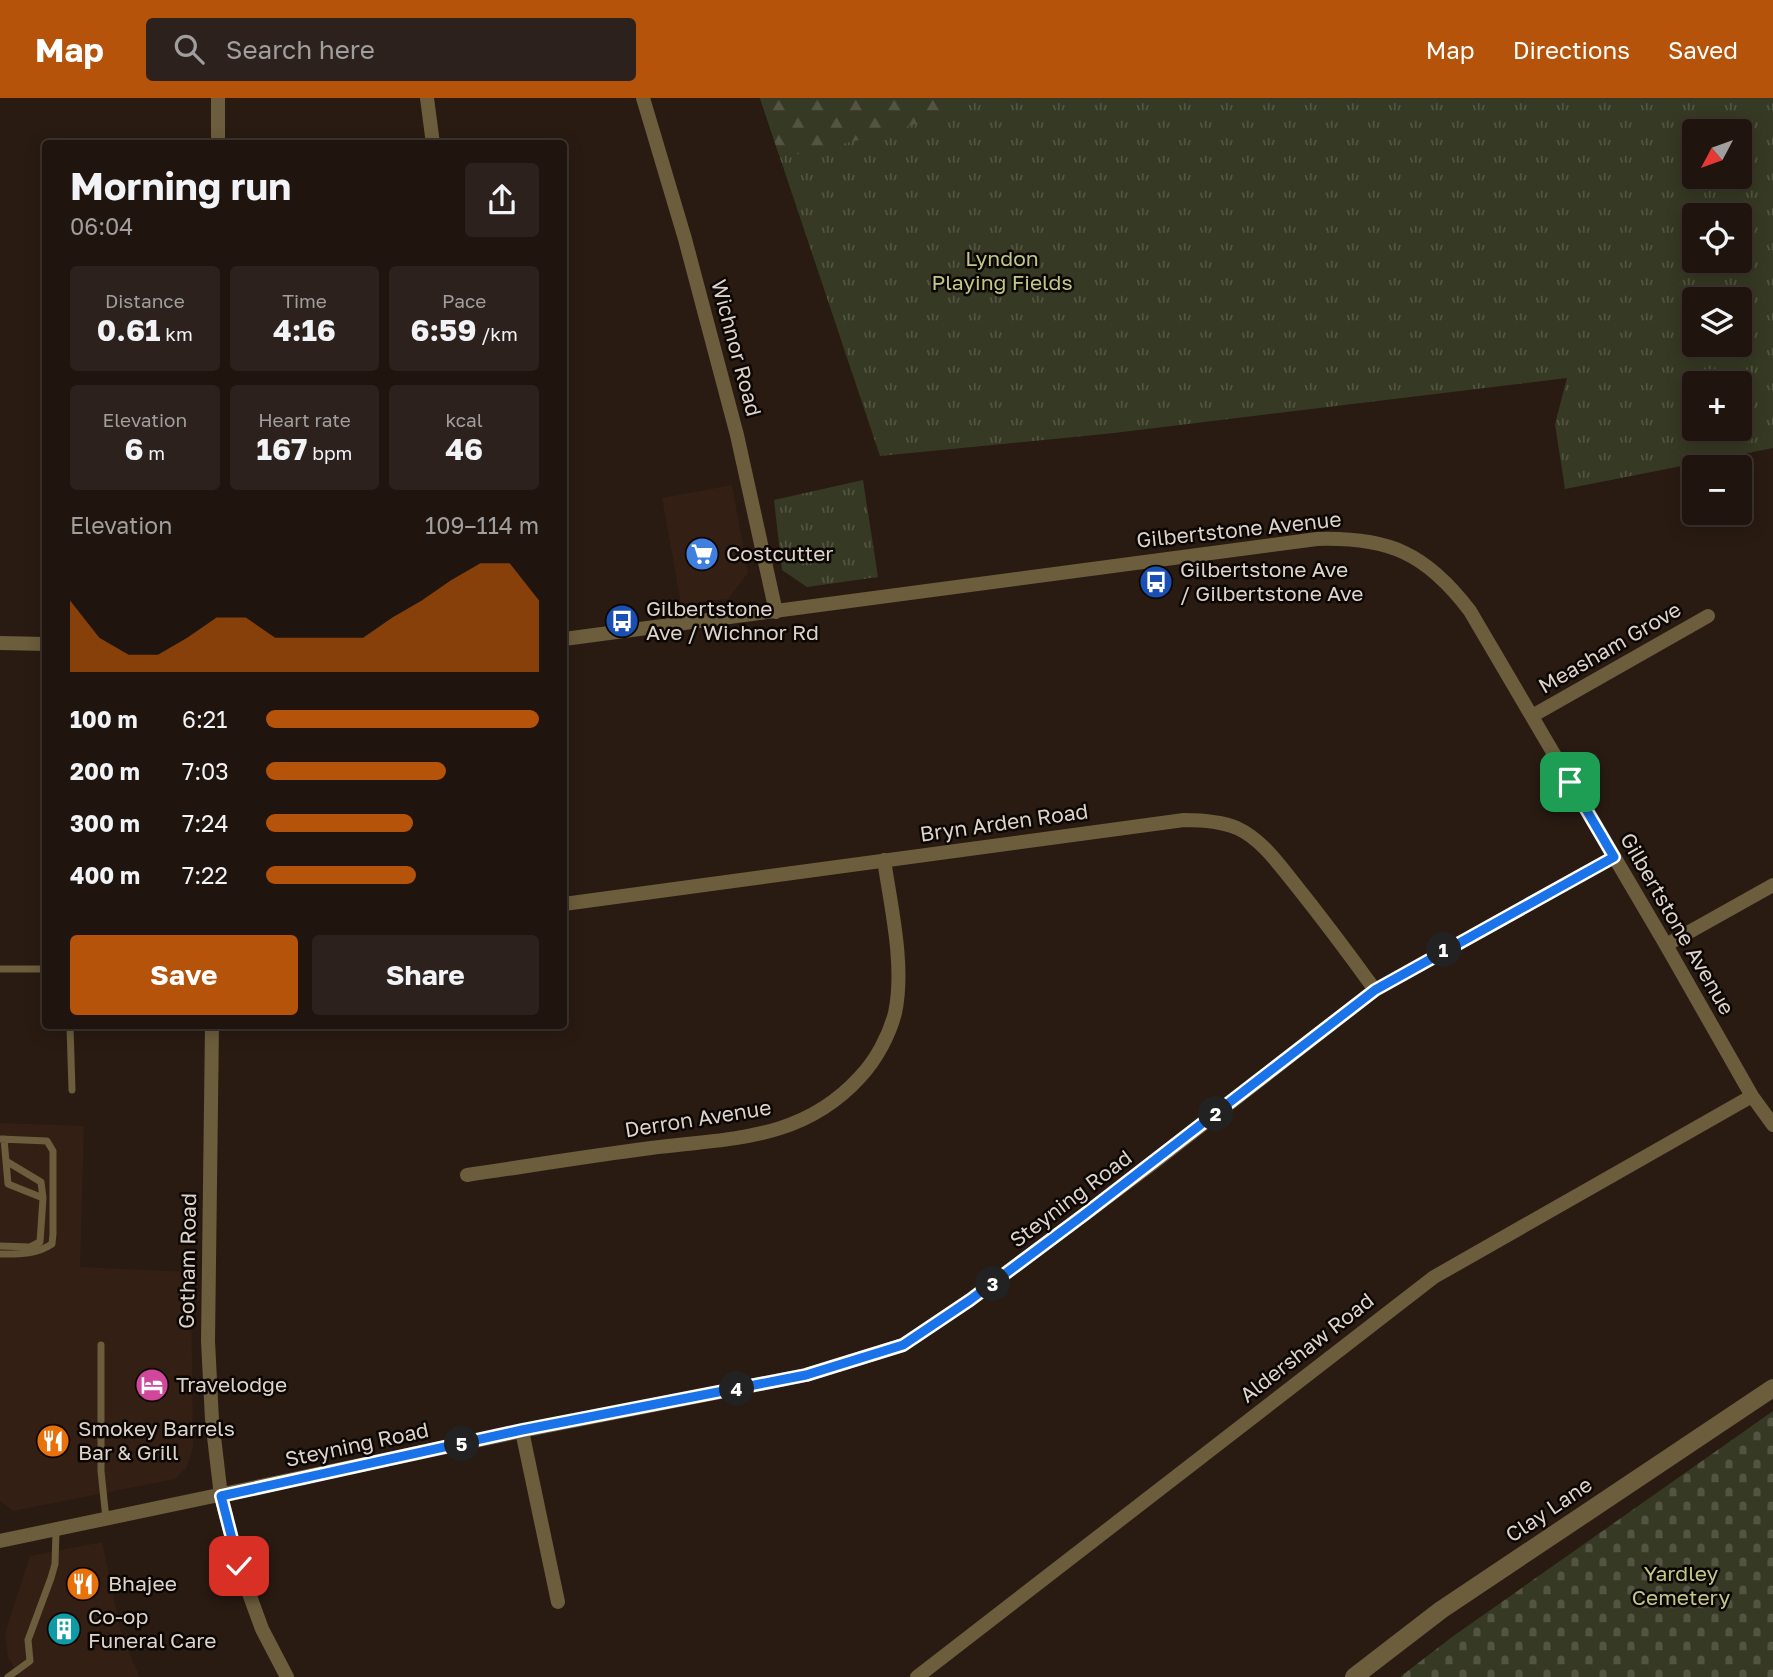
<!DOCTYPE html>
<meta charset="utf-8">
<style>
body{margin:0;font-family:"Golos Text",sans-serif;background:#2c211c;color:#f1f3f6;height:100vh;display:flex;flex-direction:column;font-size:26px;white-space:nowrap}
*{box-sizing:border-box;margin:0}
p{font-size:23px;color:#a19e9e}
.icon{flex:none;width:38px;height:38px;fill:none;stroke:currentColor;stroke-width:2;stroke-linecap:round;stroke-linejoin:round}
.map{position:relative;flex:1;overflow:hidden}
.sheet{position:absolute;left:42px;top:42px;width:525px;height:889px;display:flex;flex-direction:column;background:#1f140e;border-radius:7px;box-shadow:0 4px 18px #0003,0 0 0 2px #3c332e}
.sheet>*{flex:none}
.needle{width:46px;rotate:229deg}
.tools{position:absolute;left:1682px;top:21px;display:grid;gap:14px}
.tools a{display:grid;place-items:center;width:70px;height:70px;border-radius:7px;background:#1f140e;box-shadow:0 4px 18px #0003,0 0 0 2px #3c332e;font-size:35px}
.pin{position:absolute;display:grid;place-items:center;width:60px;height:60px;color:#fff;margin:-30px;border-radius:14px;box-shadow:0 4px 10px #0006}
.km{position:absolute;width:35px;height:35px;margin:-18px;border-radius:50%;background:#222;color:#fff;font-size:19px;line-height:35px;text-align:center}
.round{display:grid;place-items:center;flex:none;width:74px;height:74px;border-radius:7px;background:#2c211c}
.overview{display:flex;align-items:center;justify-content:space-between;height:119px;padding:0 28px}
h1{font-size:38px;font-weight:700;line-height:52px}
.metrics{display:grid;grid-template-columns:repeat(3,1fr);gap:10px;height:119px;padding:7px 28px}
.metrics div{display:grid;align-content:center;border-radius:7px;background:#2c211c;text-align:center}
.metrics b{font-size:30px;font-weight:700}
.metrics small{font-size:19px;font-weight:400}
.metrics p{font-size:19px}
.chart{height:196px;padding:14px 28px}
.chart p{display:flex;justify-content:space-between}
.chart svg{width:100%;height:126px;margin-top:7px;fill:#b45309;opacity:.7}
.button{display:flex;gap:14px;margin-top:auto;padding:14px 28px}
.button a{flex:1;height:80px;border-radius:7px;background:#b45309;color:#fff;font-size:28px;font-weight:700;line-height:80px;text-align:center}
.button a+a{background:#2c211c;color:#f1f3f6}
ul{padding:0 28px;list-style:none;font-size:23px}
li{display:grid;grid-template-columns:112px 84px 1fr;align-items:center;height:52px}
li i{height:18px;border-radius:9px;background:#b45309}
header{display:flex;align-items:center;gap:42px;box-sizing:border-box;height:98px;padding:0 35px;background:#b45309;color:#fff}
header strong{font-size:33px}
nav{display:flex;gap:38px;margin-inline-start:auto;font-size:24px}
.search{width:490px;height:63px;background:#2c211c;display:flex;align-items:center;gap:18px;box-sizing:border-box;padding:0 24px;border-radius:7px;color:#a19e9e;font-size:26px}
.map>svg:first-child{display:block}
.built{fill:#331f13}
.grass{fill:url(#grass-tufts);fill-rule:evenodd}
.forest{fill:url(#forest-firs)}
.cemetery{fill:url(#cemetery-stones)}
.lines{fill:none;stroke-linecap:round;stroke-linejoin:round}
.service{stroke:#6c5d3c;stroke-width:7}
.minor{stroke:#6c5d3c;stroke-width:14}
.tertiary{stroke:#6c5d3c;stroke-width:18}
.route-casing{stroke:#fff;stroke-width:14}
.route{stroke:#1a73e8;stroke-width:9}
.labels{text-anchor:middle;stroke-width:5;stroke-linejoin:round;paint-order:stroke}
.park-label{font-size:21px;fill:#c0c887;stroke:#0d0704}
.street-label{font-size:21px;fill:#ddd3cd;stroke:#0d0704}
.poi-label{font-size:21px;fill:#ddd3cd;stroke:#0d0704;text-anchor:start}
</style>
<header>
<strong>Map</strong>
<div class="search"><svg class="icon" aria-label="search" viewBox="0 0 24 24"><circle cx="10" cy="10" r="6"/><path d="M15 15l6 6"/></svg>Search here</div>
<nav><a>Map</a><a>Directions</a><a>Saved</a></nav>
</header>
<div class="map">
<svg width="1773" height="1579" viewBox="0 0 1773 1579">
<defs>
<pattern id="grass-tufts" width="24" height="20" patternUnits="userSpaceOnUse" patternTransform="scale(1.75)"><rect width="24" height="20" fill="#363923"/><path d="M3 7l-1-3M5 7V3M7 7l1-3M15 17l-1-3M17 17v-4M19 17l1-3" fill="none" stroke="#535542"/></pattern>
<pattern id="forest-firs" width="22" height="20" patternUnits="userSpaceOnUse" patternTransform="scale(1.75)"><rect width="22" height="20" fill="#363923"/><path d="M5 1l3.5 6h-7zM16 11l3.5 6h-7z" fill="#535542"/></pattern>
<pattern id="cemetery-stones" width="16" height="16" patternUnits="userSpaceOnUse" patternTransform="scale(1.75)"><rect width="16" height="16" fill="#363923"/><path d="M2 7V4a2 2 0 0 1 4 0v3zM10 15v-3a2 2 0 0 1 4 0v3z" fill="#535542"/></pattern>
</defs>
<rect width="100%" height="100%" fill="#291b12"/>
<!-- built -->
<path class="built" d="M732,387L748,475L728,501L681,506L662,400Z
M0,1025L84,1028L80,1169L191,1174L193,1350L187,1369L175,1381L13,1413L0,1403Z
M102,1444L122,1539L140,1579H19L8,1559L5,1535L30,1458Z"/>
<!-- grass -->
<path class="grass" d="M760,0H1773V350L1565,391L1555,326L1567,280L1114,335L880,358ZM1694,33H1740V79H1694ZM1694,117H1740V163H1694ZM1694,201H1740V247H1694ZM1694,285H1740V331H1694Z
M863,382L878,479L807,489L782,472L774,402Z"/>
<!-- forest -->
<path class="forest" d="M760,0H959L935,20L876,38L790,58L779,57Z"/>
<!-- cemetery -->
<path class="cemetery" d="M1773,1313V1579H1400L1452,1539Z"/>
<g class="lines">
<!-- service -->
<path class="service" d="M0,871H46
M70,928L72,992
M0,1041L47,1043L53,1053V1136L52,1146C35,1157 19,1156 0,1156
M6,1063L41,1084L43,1100
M0,1148L30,1149L40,1144L43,1100L8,1086L4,1041
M101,1247V1373L106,1421
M8,1579L30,1563L28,1542L51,1480L55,1466L56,1433"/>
<!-- minor -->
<path class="minor" d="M427,0L433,46
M643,0L685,141L737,337L776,514
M218,46V0
M564,541L1317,441C1389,439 1426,455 1470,513L1666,847L1752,998L1773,1027
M0,545L46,546
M1532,618L1708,518
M564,806L1184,722C1202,722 1220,723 1237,730C1261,741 1278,765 1294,785C1322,820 1349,856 1375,892
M1666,847L1773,787
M212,928L208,1243L212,1322L221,1398L239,1468L262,1531L287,1579
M467,1077C528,1068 589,1058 651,1050C730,1040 802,1043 860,979C876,962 889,938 895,915C905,868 891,809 884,762
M522,1333L558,1504
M0,1443L522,1333L806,1277L903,1247L970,1202L1152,1066L1375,892L1614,759
M917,1579L1434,1179L1752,998"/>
<!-- tertiary -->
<path class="tertiary" d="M1354,1579L1441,1512L1773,1290"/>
</g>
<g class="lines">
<defs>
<path id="route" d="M239,1468L221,1398L522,1332L806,1277L903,1247L970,1202L1085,1116L1375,892L1614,759L1570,684"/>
</defs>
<!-- route casing -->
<use href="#route" class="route-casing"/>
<!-- route -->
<use href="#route" class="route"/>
</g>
<!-- icons -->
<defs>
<symbol id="supermarket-disc" viewBox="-11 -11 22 22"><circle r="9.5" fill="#3f7fe0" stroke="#0d0704"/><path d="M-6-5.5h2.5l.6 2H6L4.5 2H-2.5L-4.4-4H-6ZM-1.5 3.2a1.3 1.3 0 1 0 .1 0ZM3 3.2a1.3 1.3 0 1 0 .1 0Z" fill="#fff"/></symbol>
<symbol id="bus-disc" viewBox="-11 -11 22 22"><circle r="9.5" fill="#1a4fb4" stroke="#0d0704"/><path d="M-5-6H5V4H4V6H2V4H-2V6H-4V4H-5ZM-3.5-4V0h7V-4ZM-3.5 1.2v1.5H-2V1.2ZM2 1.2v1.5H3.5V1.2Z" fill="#fff"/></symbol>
<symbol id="hotel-disc" viewBox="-11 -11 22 22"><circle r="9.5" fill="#d1479c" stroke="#0d0704"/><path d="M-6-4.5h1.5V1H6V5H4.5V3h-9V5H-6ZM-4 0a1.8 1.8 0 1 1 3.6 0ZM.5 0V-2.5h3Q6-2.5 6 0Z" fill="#fff"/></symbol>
<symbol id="restaurant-disc" viewBox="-11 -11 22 22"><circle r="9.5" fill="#e8710a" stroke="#0d0704"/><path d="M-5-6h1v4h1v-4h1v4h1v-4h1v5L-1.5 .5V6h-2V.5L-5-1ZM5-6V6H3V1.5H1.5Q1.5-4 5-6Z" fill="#fff"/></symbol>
<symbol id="building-disc" viewBox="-11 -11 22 22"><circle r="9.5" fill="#0f9aa8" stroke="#0d0704"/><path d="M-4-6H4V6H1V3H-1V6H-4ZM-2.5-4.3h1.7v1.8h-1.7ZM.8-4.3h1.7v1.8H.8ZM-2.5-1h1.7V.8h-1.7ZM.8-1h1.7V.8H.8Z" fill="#fff"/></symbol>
</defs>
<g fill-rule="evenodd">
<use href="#supermarket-disc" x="683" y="437" width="38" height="38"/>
<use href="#bus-disc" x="1137" y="465" width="38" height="38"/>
<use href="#bus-disc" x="603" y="504" width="38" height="38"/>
<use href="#hotel-disc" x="133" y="1268" width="38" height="38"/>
<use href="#restaurant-disc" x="34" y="1324" width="38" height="38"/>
<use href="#restaurant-disc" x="64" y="1467" width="38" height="38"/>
<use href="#building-disc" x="45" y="1512" width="38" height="38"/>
</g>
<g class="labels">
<!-- park labels -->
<g class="park-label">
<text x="1002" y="168">Lyndon<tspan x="1002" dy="24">Playing Fields</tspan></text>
<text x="1681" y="1483">Yardley<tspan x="1681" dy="24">Cemetery</tspan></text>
</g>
<!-- street labels -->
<g class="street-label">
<text transform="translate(736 250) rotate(75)" y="7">Wichnor Road</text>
<text transform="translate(1239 432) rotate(-6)" y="7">Gilbertstone Avenue</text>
<text transform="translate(1610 550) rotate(-30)" y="7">Measham Grove</text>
<text transform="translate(1004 725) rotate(-8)" y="7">Bryn Arden Road</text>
<text transform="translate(1677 826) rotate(60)" y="7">Gilbertstone Avenue</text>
<text transform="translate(698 1021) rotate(-9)" y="7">Derron Avenue</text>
<text transform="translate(1071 1101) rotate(-37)" y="7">Steyning Road</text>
<text transform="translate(188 1163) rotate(-89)" y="7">Gotham Road</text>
<text transform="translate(1307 1250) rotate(-38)" y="7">Aldershaw Road</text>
<text transform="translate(357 1347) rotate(-12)" y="7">Steyning Road</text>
<text transform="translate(1549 1412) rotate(-34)" y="7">Clay Lane</text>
</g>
<!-- poi labels -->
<g class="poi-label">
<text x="726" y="463">Costcutter</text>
<text x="1180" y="479">Gilbertstone Ave<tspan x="1180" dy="24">/ Gilbertstone Ave</tspan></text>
<text x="646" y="518">Gilbertstone<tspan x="646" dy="24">Ave / Wichnor Rd</tspan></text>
<text x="176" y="1294">Travelodge</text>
<text x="78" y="1338">Smokey Barrels<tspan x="78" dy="24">Bar &amp; Grill</tspan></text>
<text x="108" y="1493">Bhajee</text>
<text x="88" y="1526">Co-op<tspan x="88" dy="24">Funeral Care</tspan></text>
</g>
</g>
</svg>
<div class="tools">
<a><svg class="needle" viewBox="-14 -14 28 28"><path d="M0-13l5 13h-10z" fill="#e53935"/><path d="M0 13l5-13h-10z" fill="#a19e9e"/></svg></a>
<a><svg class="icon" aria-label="locate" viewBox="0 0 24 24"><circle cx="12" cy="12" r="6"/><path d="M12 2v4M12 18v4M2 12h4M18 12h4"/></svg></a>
<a><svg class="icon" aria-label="layers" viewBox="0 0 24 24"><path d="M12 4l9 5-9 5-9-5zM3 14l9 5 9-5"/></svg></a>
<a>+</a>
<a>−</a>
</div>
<div class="pin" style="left:1570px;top:684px;background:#1e9e55"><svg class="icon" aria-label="arrive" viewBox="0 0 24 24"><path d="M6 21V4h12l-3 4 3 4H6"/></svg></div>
<div class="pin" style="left:239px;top:1468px;background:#d93025"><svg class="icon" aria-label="check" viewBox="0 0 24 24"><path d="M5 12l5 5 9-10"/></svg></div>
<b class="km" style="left:1444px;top:852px">1</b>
<b class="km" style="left:1216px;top:1016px">2</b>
<b class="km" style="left:993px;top:1186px">3</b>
<b class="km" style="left:737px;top:1291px">4</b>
<b class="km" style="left:462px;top:1346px">5</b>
<section class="sheet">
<div class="overview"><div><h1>Morning run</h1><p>06:04</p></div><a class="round"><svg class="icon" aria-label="share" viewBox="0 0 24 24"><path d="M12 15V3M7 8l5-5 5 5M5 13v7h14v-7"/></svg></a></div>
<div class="metrics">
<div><p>Distance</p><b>0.61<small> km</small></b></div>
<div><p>Time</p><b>4:16</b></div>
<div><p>Pace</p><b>6:59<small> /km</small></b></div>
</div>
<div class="metrics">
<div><p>Elevation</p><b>6<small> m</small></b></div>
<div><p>Heart rate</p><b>167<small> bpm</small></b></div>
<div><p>kcal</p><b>46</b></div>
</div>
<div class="chart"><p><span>Elevation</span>109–114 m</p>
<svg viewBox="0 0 160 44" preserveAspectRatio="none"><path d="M0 44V19L10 32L20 38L30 38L40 32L50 25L60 25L70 32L80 32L90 32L100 32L110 25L120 19L130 12L140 6L150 6L160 19V44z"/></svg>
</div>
<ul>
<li><b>100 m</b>6:21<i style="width:100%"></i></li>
<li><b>200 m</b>7:03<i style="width:66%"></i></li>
<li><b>300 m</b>7:24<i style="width:54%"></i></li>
<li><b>400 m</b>7:22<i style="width:55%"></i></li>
</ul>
<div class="button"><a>Save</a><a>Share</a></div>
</section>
</div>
